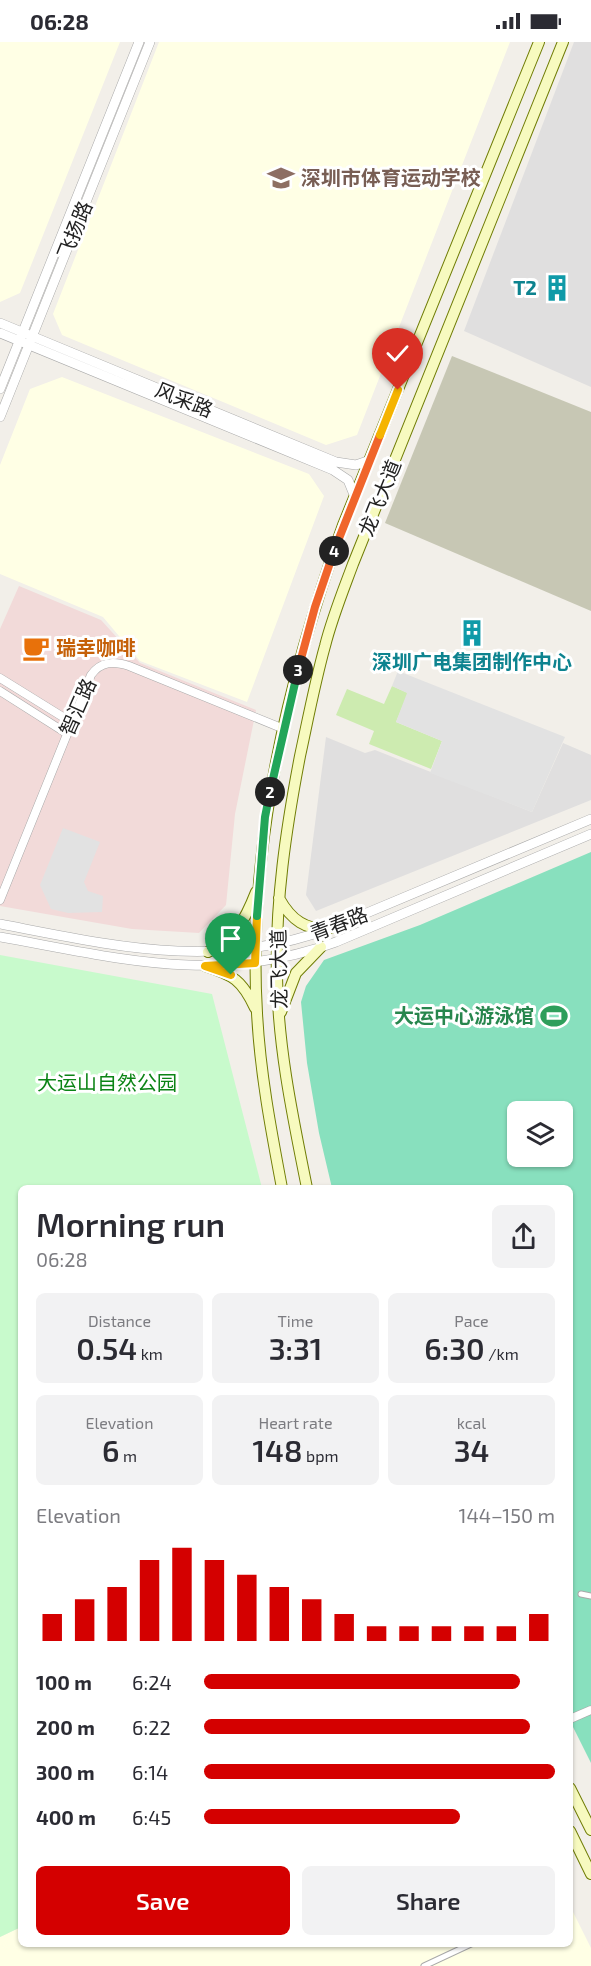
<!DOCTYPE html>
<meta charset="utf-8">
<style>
body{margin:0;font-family:"Exo 2","Noto Sans SC",sans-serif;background:#f2f2f3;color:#2b2b33;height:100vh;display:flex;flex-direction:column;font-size:22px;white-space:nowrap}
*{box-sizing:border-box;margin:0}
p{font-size:20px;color:#7c7c81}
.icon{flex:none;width:33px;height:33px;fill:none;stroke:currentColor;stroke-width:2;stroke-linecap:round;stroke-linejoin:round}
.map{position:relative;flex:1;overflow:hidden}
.panel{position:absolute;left:18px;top:1143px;width:555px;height:762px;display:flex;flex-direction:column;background:#fff;border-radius:9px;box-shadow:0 2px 4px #0004}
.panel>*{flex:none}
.controls{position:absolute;left:507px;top:1059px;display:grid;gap:12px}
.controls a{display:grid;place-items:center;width:66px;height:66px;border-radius:9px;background:#fff;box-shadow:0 2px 4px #0004;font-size:30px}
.pin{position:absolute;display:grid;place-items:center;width:51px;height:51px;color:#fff;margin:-62px -26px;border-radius:50% 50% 50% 0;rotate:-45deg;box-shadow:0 0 6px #0007}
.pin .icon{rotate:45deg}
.km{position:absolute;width:30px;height:30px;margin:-15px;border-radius:50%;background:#222;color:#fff;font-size:16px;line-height:30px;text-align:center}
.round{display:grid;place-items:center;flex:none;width:63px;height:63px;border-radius:9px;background:#f2f2f3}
.headline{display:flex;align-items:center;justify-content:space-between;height:102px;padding:0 18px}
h1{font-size:33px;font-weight:600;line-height:45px}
.metrics{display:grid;grid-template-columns:repeat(3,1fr);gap:9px;height:102px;padding:6px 18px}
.metrics div{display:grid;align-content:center;border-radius:9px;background:#f2f2f3;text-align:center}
.metrics b{font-size:30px;font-weight:600}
.metrics small{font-size:16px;font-weight:400}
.metrics p{font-size:16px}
.chart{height:168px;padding:12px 18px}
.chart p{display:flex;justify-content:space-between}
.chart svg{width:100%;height:108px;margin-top:6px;stroke:#d40000;stroke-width:6}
.primary-button{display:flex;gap:12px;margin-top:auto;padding:12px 18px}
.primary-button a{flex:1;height:69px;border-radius:9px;background:#d40000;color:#fff;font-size:24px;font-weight:600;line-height:69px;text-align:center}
.primary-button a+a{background:#f2f2f3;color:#2b2b33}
ul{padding:0 18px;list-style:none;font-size:20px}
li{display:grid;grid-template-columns:96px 72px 1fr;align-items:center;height:45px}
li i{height:15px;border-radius:8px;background:#d40000}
.status{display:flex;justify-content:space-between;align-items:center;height:42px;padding:0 30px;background:#fff;direction:ltr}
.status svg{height:16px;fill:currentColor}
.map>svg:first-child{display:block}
.residential{fill:#e0dfdf}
.commercial{fill:#f2dad9}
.education{fill:#ffffe5}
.construction{fill:#c7c7b4}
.grass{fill:#cdebb0}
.park{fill:#c8facc}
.pitch{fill:#88e0be;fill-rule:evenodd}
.parking{fill:#e2e2e2}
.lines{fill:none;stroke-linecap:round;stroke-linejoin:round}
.pedestrian-casing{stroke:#a9a9a9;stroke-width:7}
.minor-casing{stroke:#a9a9a9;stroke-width:9}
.tertiary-casing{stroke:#a9a9a9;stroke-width:10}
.secondary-casing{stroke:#707d05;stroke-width:12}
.pedestrian{stroke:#fff;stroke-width:5}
.minor{stroke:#fff;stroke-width:8}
.tertiary{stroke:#fff;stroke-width:9}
.secondary{stroke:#f7fabf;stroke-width:10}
.split-1-casing{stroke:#fff;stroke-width:12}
.split-2-casing{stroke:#fff;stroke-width:12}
.split-3-casing{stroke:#fff;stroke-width:12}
.split-4-casing{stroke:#fff;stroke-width:12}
.split-5-casing{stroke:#fff;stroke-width:12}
.split-6-casing{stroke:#fff;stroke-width:12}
.split-1{stroke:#f5b400;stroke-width:8}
.split-2{stroke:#22a559;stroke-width:8}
.split-3{stroke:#22a559;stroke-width:8}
.split-4{stroke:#f0652b;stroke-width:8}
.split-5{stroke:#f0652b;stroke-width:8}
.split-6{stroke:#f5b400;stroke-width:8}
.labels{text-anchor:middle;stroke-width:6;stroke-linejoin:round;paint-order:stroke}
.education-label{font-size:20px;font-weight:bold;fill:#785e54;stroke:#fff;text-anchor:start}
.street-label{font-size:20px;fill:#222;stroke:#fff}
.culture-label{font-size:20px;font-weight:bold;fill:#0d838f;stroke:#fff;text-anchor:end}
.food-label{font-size:20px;font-weight:bold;fill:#c56008;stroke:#fff;text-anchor:start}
.leisure-label{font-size:20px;font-weight:bold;fill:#27864d;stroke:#fff;text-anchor:end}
.park-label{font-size:20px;fill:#0c8416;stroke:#fff}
</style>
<div class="status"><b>06:28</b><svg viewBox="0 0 49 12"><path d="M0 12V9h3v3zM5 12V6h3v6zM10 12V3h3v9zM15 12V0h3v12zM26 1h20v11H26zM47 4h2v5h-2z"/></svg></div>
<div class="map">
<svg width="591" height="1924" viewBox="0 0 591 1924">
<rect width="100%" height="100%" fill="#f2efe9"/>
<!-- residential -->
<path class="residential" d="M574,0H591V345L464,289Z
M326,695L365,711L375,708L532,770L563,701L591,713V758L316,869L306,853Z"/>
<!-- commercial -->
<path class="commercial" d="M19,544L101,578L140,621L256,668L235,772L226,863L199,891L132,887L0,864V587Z"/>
<!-- education -->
<path class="education" d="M0,0H120L20,251L0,260Z
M159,0H510L357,393L326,403L62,293L53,272Z
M62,335L309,432L324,454L247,660L140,619L103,575L0,532V423L30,347Z
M570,1864L591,1906V1924H0V1895L21,1885V1902H570Z"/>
<!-- construction -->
<path class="construction" d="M452,314L591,370V569L385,481Z"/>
<!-- grass -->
<path class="grass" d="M392,644L408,651L396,680L442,699L431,727L369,702L374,689L336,673L347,647L384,662Z"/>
<!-- park -->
<path class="park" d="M0,913L212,952L262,1146H21V1885L0,1895Z"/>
<!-- pitch -->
<path class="pitch" d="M591,810V1721L570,1679V1146H332L319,1091L307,1021L301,960L306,944L324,918L420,883ZM518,1070H562V1114H518Z"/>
<!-- parking -->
<path class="parking" d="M398,629L565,695L532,770L430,731L442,699L396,680L407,651L392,644Z
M63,786L100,800L84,840L88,849L103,854L102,870L68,871L51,867L40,843Z"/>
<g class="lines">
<defs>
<path id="pedestrian" d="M581,1552L591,1554
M424,1924L471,1902"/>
<path id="minor" d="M0,636L71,680
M0,649L66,691
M0,858L91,633C101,619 114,619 129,624L284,687
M570,1677L591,1668"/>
<path id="tertiary" d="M0,281L336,420L356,423L370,418
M0,291L333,428L348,438L355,455
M0,347L139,0
M0,375L150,0
M0,882C115,904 217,929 331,886L591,777
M0,895C119,916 217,944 336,900L591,792"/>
<path id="secondary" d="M279,856C291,878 306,889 331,886
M208,910C235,897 245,878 256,850
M205,924C233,933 242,938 255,966
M281,970L296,931L321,905
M282,1146C271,1088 260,1030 257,971C247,806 287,638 343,483L539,0
M307,1146C293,1076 278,1006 277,935C275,860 286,787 300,714C308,677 315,640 325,604C332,576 343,549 353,522L563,0
M570,1746L591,1788
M570,1789L591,1832"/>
</defs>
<!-- pedestrian casing -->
<use href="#pedestrian" class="pedestrian-casing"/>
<!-- minor casing -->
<use href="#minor" class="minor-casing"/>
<!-- tertiary casing -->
<use href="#tertiary" class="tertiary-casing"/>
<!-- secondary casing -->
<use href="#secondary" class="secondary-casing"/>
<!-- pedestrian -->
<use href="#pedestrian" class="pedestrian"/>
<!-- minor -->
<use href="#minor" class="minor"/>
<!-- tertiary -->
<use href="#tertiary" class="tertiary"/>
<!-- secondary -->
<use href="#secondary" class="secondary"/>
</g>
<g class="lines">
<defs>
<path id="split-1" d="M231,933L205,924L255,921L257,874"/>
<path id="split-2" d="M257,874L265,775L270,750"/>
<path id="split-3" d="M270,750L298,628"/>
<path id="split-4" d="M298,628L315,565L334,509"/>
<path id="split-5" d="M334,509L380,393"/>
<path id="split-6" d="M380,393L398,348"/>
</defs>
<!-- split-1 casing -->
<use href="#split-1" class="split-1-casing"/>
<!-- split-2 casing -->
<use href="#split-2" class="split-2-casing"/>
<!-- split-3 casing -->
<use href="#split-3" class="split-3-casing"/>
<!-- split-4 casing -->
<use href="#split-4" class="split-4-casing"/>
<!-- split-5 casing -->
<use href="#split-5" class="split-5-casing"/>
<!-- split-6 casing -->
<use href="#split-6" class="split-6-casing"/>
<!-- split-1 -->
<use href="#split-1" class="split-1"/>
<!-- split-2 -->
<use href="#split-2" class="split-2"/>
<!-- split-3 -->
<use href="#split-3" class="split-3"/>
<!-- split-4 -->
<use href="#split-4" class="split-4"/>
<!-- split-5 -->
<use href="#split-5" class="split-5"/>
<!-- split-6 -->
<use href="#split-6" class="split-6"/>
</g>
<!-- icons -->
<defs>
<symbol id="school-bare" viewBox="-9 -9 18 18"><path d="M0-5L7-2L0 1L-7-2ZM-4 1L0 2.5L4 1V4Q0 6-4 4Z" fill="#8d6e63" stroke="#fff" stroke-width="2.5" paint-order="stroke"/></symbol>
<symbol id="building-bare" viewBox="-9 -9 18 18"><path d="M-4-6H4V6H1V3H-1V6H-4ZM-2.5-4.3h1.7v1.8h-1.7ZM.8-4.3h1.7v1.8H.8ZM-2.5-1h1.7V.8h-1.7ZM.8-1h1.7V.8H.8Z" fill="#0f9aa8" stroke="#fff" stroke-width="2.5" paint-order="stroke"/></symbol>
<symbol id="cafe-bare" viewBox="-9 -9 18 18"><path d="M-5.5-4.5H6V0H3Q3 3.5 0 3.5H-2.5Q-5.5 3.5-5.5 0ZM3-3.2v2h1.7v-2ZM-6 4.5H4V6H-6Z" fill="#e8710a" stroke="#fff" stroke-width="2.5" paint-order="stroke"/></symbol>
<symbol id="stadium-bare" viewBox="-9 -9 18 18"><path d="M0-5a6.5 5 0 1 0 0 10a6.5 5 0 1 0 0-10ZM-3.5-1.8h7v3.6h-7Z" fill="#2e9e5b" stroke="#fff" stroke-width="2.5" paint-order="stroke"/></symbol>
</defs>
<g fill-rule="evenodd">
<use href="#school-bare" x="262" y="117" width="38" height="38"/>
<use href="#building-bare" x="538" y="227" width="38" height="38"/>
<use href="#building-bare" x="453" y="572" width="38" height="38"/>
<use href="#cafe-bare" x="17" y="587" width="38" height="38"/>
<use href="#stadium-bare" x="535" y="955" width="38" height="38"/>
</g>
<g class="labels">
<!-- education labels -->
<g class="education-label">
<text x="301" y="143">深圳市体育运动学校</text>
</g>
<!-- street labels -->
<g class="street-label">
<text transform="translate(75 188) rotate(-68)" y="7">飞扬路</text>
<text transform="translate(184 358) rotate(22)" y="7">风采路</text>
<text transform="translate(380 456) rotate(-68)" y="7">龙飞大道</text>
<text transform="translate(78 665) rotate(-66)" y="7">智汇路</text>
<text transform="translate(339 882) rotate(-21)" y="7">青春路</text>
<text transform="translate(279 927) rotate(-91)" y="7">龙飞大道</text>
</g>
<!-- culture labels -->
<g class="culture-label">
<text x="537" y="253">T2</text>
<text x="472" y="627" text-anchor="middle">深圳广电集团制作中心</text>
</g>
<!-- food labels -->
<g class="food-label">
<text x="56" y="613">瑞幸咖啡</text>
</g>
<!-- leisure labels -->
<g class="leisure-label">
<text x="534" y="981">大运中心游泳馆</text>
</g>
<!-- park labels -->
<g class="park-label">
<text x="107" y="1048">大运山自然公园</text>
</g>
</g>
</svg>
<div class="controls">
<a><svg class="icon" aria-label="layers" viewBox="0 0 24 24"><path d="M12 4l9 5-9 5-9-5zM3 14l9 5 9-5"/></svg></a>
</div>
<div class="pin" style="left:231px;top:933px;background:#1e9e55"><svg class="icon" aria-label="arrive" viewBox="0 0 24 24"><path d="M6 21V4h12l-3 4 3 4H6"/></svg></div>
<div class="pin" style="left:398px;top:348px;background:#d93025"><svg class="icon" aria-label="check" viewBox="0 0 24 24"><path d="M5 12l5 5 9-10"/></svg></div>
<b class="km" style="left:270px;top:750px">2</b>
<b class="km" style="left:298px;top:628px">3</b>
<b class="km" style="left:334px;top:509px">4</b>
<section class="panel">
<div class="headline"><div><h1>Morning run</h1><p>06:28</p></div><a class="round"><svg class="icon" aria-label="share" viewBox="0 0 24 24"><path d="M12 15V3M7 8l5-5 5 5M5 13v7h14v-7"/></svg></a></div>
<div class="metrics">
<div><p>Distance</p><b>0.54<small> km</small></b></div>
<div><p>Time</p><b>3:31</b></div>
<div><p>Pace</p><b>6:30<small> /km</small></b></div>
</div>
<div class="metrics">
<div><p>Elevation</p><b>6<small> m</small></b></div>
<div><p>Heart rate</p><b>148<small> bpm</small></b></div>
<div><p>kcal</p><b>34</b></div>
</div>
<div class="chart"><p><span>Elevation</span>144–150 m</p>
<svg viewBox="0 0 160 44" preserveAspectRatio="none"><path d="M5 44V33M15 44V27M25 44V22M35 44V11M45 44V6M55 44V11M65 44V17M75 44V22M85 44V27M95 44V33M105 44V38M115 44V38M125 44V38M135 44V38M145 44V38M155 44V33"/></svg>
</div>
<ul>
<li><b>100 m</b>6:24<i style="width:90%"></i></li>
<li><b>200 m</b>6:22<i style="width:93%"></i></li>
<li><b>300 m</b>6:14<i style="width:100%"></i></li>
<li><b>400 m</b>6:45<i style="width:73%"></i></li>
</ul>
<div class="primary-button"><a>Save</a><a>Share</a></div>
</section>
</div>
